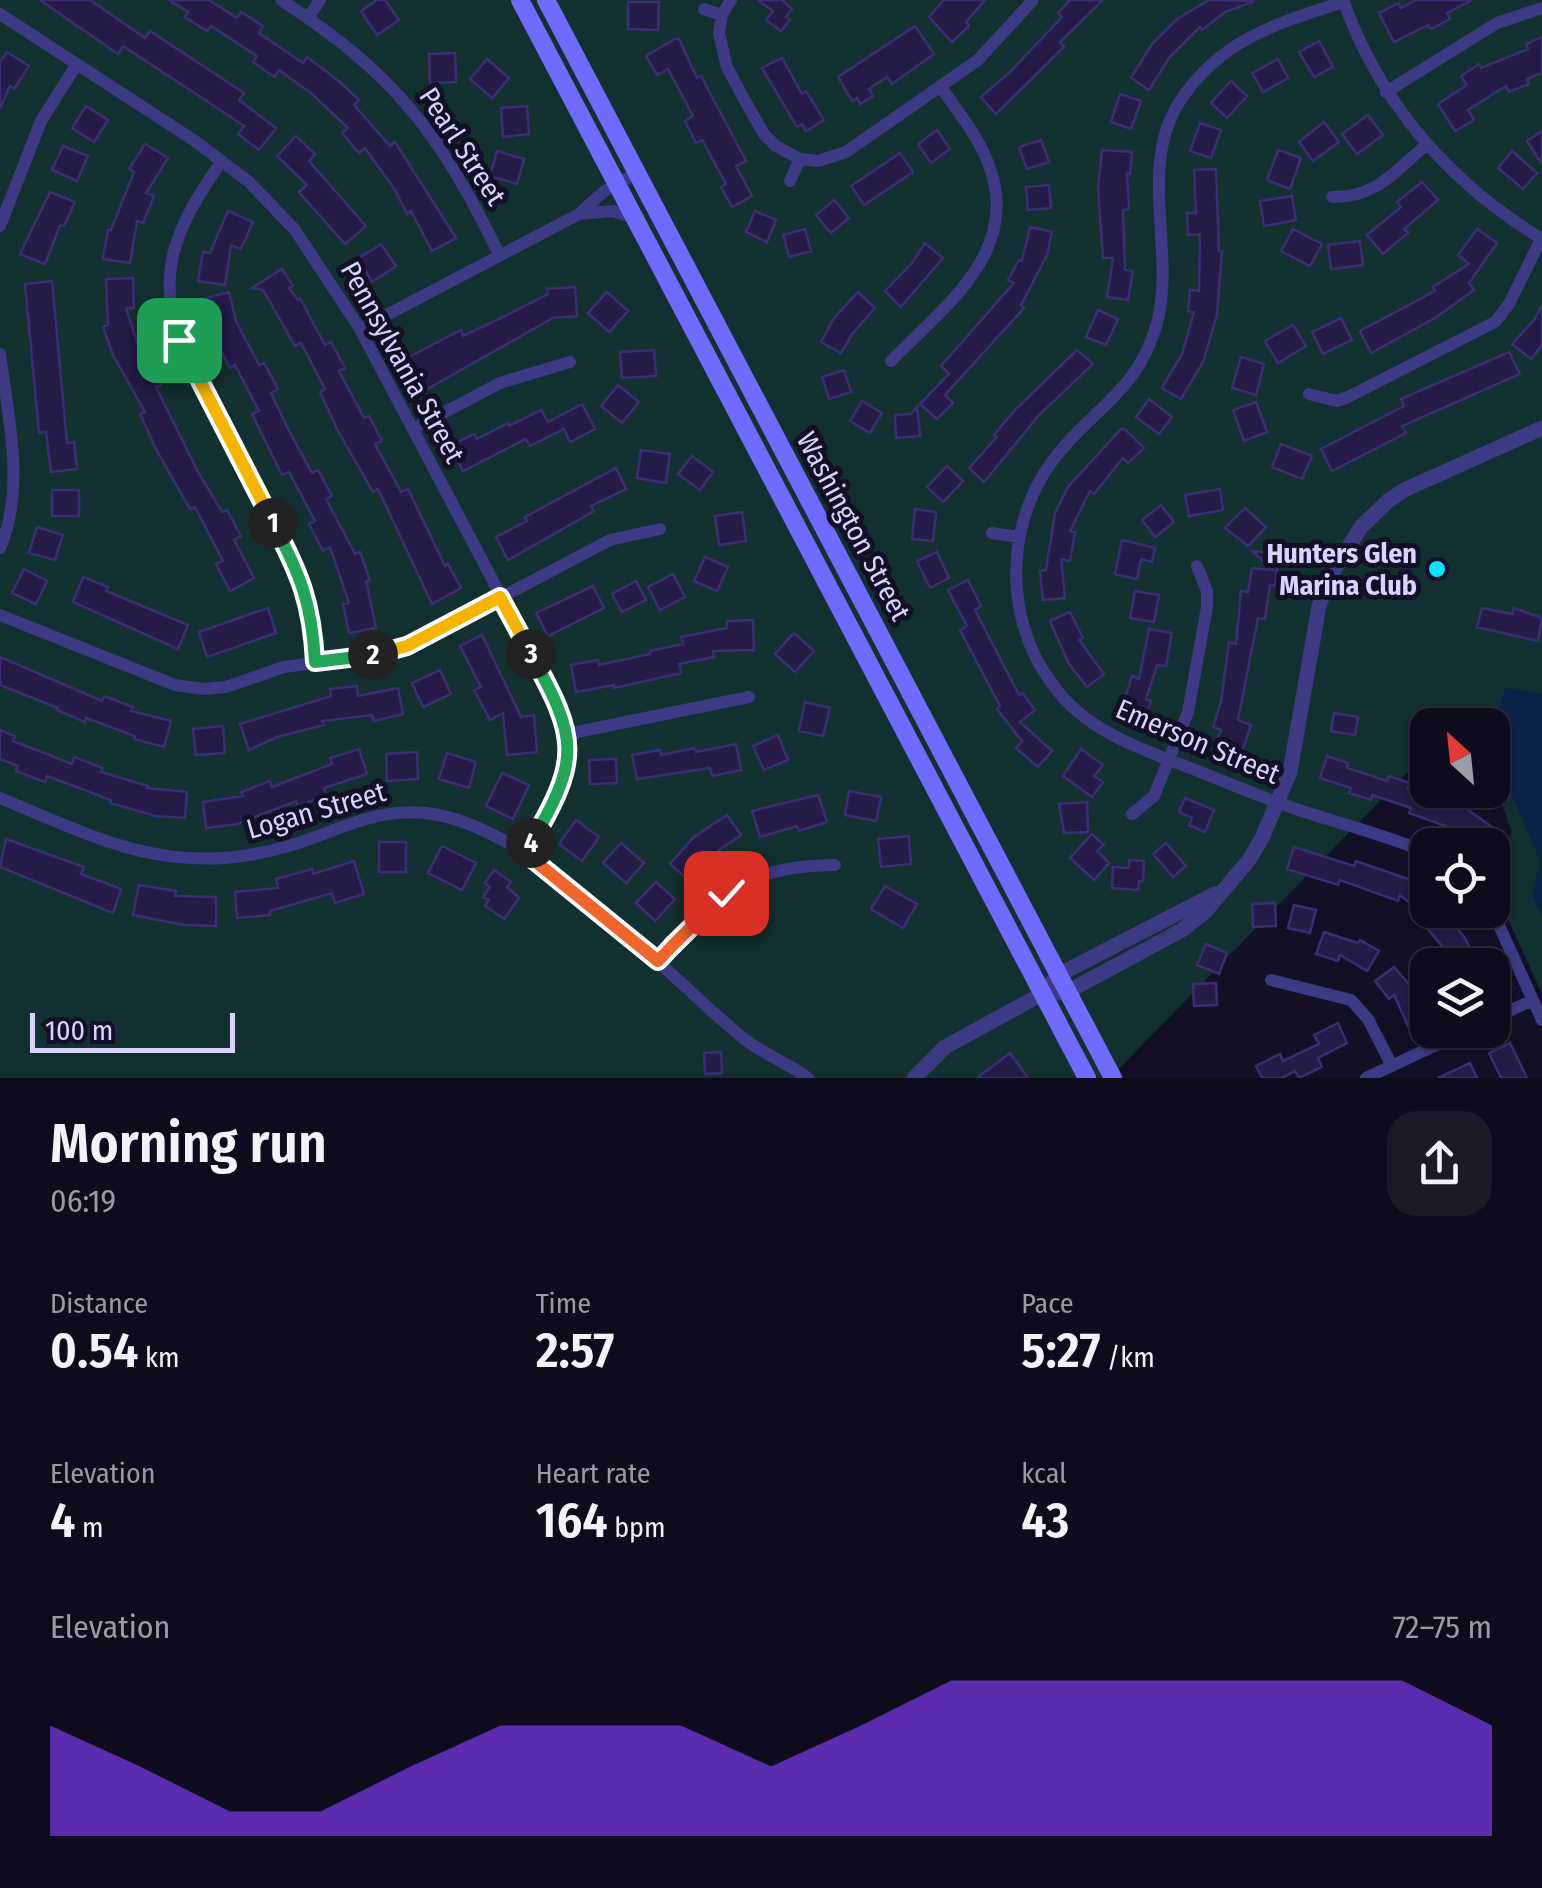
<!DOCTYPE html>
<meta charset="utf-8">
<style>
body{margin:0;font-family:"Fira Sans Condensed",sans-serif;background:#1c1929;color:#f1f3f6;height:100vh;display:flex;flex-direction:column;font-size:38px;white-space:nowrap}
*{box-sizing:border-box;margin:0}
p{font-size:32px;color:#9b9ba3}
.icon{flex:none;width:55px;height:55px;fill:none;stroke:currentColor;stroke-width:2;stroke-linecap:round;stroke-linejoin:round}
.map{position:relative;height:1078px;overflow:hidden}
.details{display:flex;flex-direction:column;background:#0e0b1c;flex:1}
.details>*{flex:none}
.needle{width:65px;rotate:333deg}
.controls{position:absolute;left:1410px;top:708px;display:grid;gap:20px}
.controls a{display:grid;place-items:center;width:100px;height:100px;border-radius:20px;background:#0e0b1c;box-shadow:0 2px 8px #0004,0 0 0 2px #2e2b3b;font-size:50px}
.scale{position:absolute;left:30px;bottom:25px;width:205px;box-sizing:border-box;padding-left:10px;border:5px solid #d9d4ff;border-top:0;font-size:28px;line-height:35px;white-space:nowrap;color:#d9d4ff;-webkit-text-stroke:8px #130f26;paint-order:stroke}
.pin{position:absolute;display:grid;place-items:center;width:85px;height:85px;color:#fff;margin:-42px;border-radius:20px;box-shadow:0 5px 15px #0006}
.km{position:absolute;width:50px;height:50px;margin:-25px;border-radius:50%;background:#222;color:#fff;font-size:28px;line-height:50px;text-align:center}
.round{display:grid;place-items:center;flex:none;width:105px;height:105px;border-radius:30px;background:#1c1929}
.headline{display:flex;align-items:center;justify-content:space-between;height:170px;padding:0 50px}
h1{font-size:55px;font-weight:600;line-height:75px}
.stats{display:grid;grid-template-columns:repeat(3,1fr);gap:15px;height:170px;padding:10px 50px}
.stats div{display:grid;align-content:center}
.stats b{font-size:50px;font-weight:600}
.stats small{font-size:28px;font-weight:400}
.stats p{font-size:28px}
.chart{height:280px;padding:20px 50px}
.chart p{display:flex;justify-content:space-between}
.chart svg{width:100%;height:180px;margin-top:10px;fill:#7c3aed;opacity:.7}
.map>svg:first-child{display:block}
.green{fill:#12302f}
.water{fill:#0c2248}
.building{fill:#241b47;stroke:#3b2d73;stroke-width:2.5}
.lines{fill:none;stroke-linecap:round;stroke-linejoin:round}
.minor{stroke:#3d3a85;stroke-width:12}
.tertiary{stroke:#3d3a85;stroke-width:15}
.secondary{stroke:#6f6bff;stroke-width:18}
.split-1-casing{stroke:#fff;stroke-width:20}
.split-2-casing{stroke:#fff;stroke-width:20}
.split-3-casing{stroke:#fff;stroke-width:20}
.split-4-casing{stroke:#fff;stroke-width:20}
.split-5-casing{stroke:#fff;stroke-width:20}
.split-6-casing{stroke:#fff;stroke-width:20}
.split-1{stroke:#f5b400;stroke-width:12}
.split-2{stroke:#22a559;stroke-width:12}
.split-3{stroke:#f5b400;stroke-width:12}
.split-4{stroke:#22a559;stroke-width:12}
.split-5{stroke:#f0652b;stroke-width:12}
.split-6{stroke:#f0652b;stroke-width:12}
.poi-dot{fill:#00e5ff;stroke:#130f26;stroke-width:4}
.labels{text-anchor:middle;stroke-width:10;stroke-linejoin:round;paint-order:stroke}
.street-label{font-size:28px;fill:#d9d4ff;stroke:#130f26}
.poi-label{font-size:28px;font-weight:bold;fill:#d9d4ff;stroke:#130f26;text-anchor:end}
</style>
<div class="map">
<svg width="1542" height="1078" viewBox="0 0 1542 1078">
<rect width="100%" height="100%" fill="#130f26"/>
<!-- green -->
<path class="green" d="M0,0H1542V994L1493,886V872L1512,832L1497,791L1493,790L1492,725H1428L1427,771L1413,767L1110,1078H0Z"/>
<!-- water -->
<path class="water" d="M1506,687L1542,694V916L1532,896L1540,861L1493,750L1492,725Z"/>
<!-- building -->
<path class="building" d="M40,0H90L145,38L150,31L244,93L239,100L276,128L259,150L238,134L244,126L196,94L123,46L118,54Z
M169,0H209L237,18L241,12L263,26L259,33L303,63L307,57L340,82L359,100L354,105L390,146L395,142L456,238L432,251L411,211L407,214L395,190L365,148L359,153L342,133L348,128L312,94L279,70L274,77L253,62L257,56L211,26L207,31L185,17L188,12Z
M377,0H385L399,20L377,35L361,11Z
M758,0H782L792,9L786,17L790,20L781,31L766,20L773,11Z
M944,0H985L966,22L969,26L952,42L929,17Z
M1070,0H1103L1060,42L1064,47L996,114L981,97L1010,72L1062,17L1058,13Z
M1209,0L1255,1L1225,12L1202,30L1200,27L1169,58L1149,90L1131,78L1152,44L1177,19Z
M1416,0H1472L1447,13L1450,19L1431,29L1428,25L1394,42L1379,13L1399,3L1401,8Z
M628,2H659L658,30L628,29Z
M915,26L934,54L892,84L887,77L869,89L873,96L860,104L857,98L852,101L838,77Z
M1542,37V73L1527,79L1529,84L1509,92L1506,86L1468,110L1474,120L1455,131L1438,104L1467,85L1461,76L1479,64L1481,68L1528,49L1526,44Z
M675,39H679L697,78L701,76L746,161L736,166L752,196L732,207L721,187L726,184L702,140L696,143L685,121L693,116L668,69L657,75L646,56Z
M1319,41L1333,67L1314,77L1299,52Z
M7,52L29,66L14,89L10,86L0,108V62Z
M455,53L456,82L430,83L429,54Z
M782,58L802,94L806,91L824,120L806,131L802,124L797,127L762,68Z
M487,59L509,78L492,98L470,79Z
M1278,59L1288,78L1263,92L1252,73Z
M1231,81L1247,96L1227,118L1211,103Z
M1120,94L1141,101L1131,129L1111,122Z
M86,106L108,120L94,142L72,128Z
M527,106L529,134L503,137L501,108Z
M1368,115L1383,135L1357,154L1342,134Z
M1324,122L1339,142L1313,161L1299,142Z
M1200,123L1221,130L1211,158L1190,151Z
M937,130L950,149L931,163L918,144Z
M1542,131V164L1527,141Z
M296,136L315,154L309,161L366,226L345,244L299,192L307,185L277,156Z
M1041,140L1049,162L1027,169L1019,147Z
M145,144L168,158L146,193L154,196L143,223L137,221L130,263L103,259L108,230H111L134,172L129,169Z
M63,146L88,156L77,181L52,170Z
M1102,150L1132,152L1130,174L1127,173L1129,209L1123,210L1125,270L1133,271L1128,300L1107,297L1113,258H1103L1098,189Z
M1278,150L1301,158L1290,189L1267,180Z
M497,151L524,159L517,184L490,176Z
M1512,151L1537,173L1523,189L1498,168Z
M900,153L913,172L864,205L851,186Z
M1216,169L1219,251H1222L1217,315L1203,362L1181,399L1162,388L1182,354L1194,312L1188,311L1190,290L1199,291L1200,234L1188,235L1187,213H1196L1194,170Z
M1422,182L1438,200L1404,229L1408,233L1383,254L1367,235L1401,207L1397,202Z
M1049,185L1051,208L1028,210L1026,187Z
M50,192L75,202L64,226L60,225L45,264L20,254Z
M1292,196L1296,220L1264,226L1260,201Z
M834,200L849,218L831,233L816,215Z
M228,211L253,222L241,249L231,245L225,285L198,281L203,252L210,253Z
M755,211L776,220L767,242L746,232Z
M1030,227L1052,232L1047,255L1021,305L1024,308L945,395L953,403L937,419L920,404L949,374L941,366L1014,283L1008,280L1019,260L1022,261Z
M805,229L811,251L789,257L783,235Z
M1293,229L1322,244L1310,266L1281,251Z
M1477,229L1497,243L1469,283L1474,290L1435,318L1371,353L1360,331L1435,291L1433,287L1469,264L1458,255Z
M1360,241L1363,265L1331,269L1328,245Z
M925,243L943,258L901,307L885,291L912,263Z
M381,244L396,266L372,282L358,259Z
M282,269L293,286L289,288L298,300L300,298L325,345L331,342L345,368L339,371L364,418L369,416L382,441L375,444L401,492L408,489L445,566L448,564L461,588L432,604L378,489L373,492L338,431L320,392L325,389L301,343L295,346L263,290L252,288Z
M133,278L134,308H126L143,360L147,358L161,385L156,387L198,472L222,512L227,510L241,536L234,540L254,578L230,591L216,564L223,561L195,507L190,509L156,449L140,414L145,412L113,355L103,327L108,325L106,279Z
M52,281L67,443L74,442L77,469L51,472L46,432L39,433L25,284Z
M575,287L577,316L553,318L420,393L403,360L461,330L463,336L497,320L548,294L547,289Z
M229,292L236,321L259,365L264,363L278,389L271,393L288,429L312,473L318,470L332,496L326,499L355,554L360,552L370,580L366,581L376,628L349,633L343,604L349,603L330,547L323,551L309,524L315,521L289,472L282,475L252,414L259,411L235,365L230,368L211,331L203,299Z
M607,292L628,311L609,332L588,313Z
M858,292L875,308L853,333L841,353L821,342L834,318Z
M1542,305V345L1531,359L1512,344L1534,320Z
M1098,310L1118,319L1106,345L1086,337Z
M1341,318L1352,340L1323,354L1312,332Z
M1293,325L1306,346L1278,363L1265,341Z
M654,350L656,376L622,378L620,352Z
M1077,350L1093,364L1040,414L984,482L969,468L997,437L994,435L1013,412Z
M1509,352L1520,374L1402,426L1406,433L1332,471L1321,449L1404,406L1401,399Z
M1241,357L1264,364L1256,395L1232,388Z
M844,370L851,392L829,399L822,377Z
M618,385L639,402L622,423L601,406Z
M1149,399L1172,417L1159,434L1136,417Z
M862,401L882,413L870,433L850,421Z
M1256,402L1267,432L1244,441L1233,410Z
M582,404L595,429L570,442L564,429L530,446L526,439L463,471L450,446L474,434L477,439L508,423L509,426L541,410L548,422Z
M917,407L920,436L896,438L895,415L911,414Z
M1121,429H1125L1144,448L1128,463L1123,458L1094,494L1090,491L1070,531L1075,532L1070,561L1061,559L1065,598L1043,600L1040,571L1046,570L1055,513L1068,487Z
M1281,444L1312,456L1302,479L1272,467Z
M641,450L670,454L666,483L637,478Z
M692,456L713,472L700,490L678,474Z
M947,466L963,481L943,502L927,487Z
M616,468L626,489L591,506L594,511L508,560L496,537L527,521L525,517Z
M1220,489L1223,510L1189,516L1185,495Z
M52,490H79V516H52Z
M1161,505L1174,522L1155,537L1142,520Z
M1245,508L1266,527L1248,546L1225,528Z
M915,509L936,512L933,541L912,539Z
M742,512L746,541L719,545L715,516Z
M37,527L63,535L55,560L29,553Z
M1122,540L1155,548L1152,562L1141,559L1137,579L1115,574Z
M1252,551L1279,554L1275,586L1270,585L1265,619L1258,618L1238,720L1251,725L1242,752L1216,743L1221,730L1213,727L1221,702L1229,642L1236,644L1241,591L1248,592L1252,568L1273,570Z
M937,552L949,578L930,588L917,561Z
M705,557L728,567L717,591L694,581Z
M24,569L47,581L36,604L12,593Z
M673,574L685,597L660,610L648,587Z
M83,577L108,587L106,591L188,625L178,649L73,602Z
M968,580L981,606L975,610L1019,695L1022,693L1035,710L1020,722L1052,751L1038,767L1016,748L1022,741L997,709L1000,706L960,630L967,626L948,590Z
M636,581L646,600L622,612L612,594Z
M593,586L604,608L548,636L536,613Z
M1135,591L1159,595L1154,622L1130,618Z
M268,608L276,633L207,657L199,632Z
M1482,608L1512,614L1514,608L1542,618L1538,641L1477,627Z
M1070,612L1083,638L1079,640L1104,674L1087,687L1069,664L1050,621Z
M753,620L754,650L713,651L714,657L679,664L681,673L614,688V685L576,692L571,665L598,660L599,665L650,654V651L683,644L681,637L727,628V621Z
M1149,629L1172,633L1166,666L1157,665L1146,699L1151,701L1146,716L1122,708L1132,676L1139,679Z
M794,633L814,651L795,672L775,654Z
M482,635L521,717L534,715L537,752L507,755L503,713L490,720L474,690L481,687L460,646Z
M0,657L102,701L104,696L133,707L131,711L171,721L164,747L134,739L135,736L86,718L85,722L57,710L58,708L0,685Z
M440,670L451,694L423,707L412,683Z
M357,686L358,696L398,688L403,714L374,721L372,715L322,721L324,725L277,737L249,750L240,724L331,696L330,689Z
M805,702L830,708L823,736L799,731Z
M1334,713L1358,717L1355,735L1331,731Z
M223,726L225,753L196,755L193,729Z
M0,730L15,736L13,741L72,764L74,757L103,768L101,772L148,786L147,788L187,792L185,818L156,816L110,803L111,800L47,776L45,782L16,771L18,766L0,759Z
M778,735L788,760L764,770L753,746Z
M736,744L741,770L712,776L710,768L637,779L632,755L660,750L661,755L695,748L696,752Z
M359,749L367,774L324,788L326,795L298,806L296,801L237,824L206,828L203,802L243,796L241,792L270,781L272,787L332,764L330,758Z
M1081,749L1103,765L1094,776L1103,782L1092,797L1063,776Z
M417,752L418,779L387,781L386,754Z
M447,753L476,762L469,788L439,779Z
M1327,756L1348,763L1347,768L1387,781L1389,776L1410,783L1408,789L1467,809L1499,832L1491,845H1476L1468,839L1471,835L1409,813L1411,808L1372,795L1371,800L1349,793L1351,788L1320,778Z
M616,759L617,783L590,784L589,760Z
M502,773L529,785L513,819L486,806Z
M849,791L881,797L876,821L845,815Z
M818,795L827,822L799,831L797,826L760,837L752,811Z
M1185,798L1214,810L1205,832L1189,825L1192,818L1179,812Z
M1087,802L1088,832L1064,833L1059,804Z
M727,815L741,835L706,859L709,862L691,882L670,864L694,837Z
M576,820L599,837L582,861L559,844Z
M1092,834L1104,845L1097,851L1109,863L1094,880L1070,858Z
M909,836L911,864L881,867L878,839Z
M6,839L84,867L81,874L121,889L113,913L0,867Z
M379,842H406V872H379Z
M621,843L644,863L626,883L603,863Z
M1166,843L1186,866L1173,877L1153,854Z
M442,846L476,863L462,890L428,873Z
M1294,847L1354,866L1356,861L1428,886V910H1442L1465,938L1477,962L1453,965L1445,950L1427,928L1434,922L1400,895L1398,901L1340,880L1338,885L1287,869Z
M1129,860L1144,861L1143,881H1139L1138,890L1112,888L1113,867L1129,868Z
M354,861L364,894L335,903L332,893L270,911V915L237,918L235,892L278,888L276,879L312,869L313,874Z
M494,870L511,882L507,887L519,898L504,919L485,906L489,900L483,897L490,887L485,883Z
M656,882L675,899L655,921L636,903Z
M139,885L176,891L175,896L216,897V926L184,925L133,915Z
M885,886L917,904L903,928L871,909Z
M1275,903L1276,926L1253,927L1252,904Z
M1294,905L1316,910L1310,933L1288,928Z
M1324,932L1358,943L1360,940L1379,951L1367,971L1340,955L1338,961L1316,954Z
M1206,944L1227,953L1219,974L1197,965Z
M1394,967L1420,997L1428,1012V1019L1409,1028L1394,995L1389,999L1375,981Z
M1216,983L1217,1005L1194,1006L1193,984Z
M1338,1023L1347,1043L1318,1058L1322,1067L1299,1078L1295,1071L1282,1078H1262L1256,1066L1280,1054L1283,1061L1319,1044L1314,1035Z
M1510,1043L1527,1078H1501L1489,1053Z
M721,1052L722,1073L705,1074L704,1053Z
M1010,1053L1028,1078H977Z
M1470,1063L1477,1078H1438Z"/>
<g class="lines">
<!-- minor -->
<path class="minor" d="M281,0C396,75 439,132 499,254
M731,0L722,15L719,33L727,67L745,101L764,134L776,146L800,159L818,161L846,152L978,60L1033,0
M1343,0C1380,103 1448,182 1542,239
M1343,2C1277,23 1220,40 1180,101C1137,167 1176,252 1157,323C1139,387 1102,403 1063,448C1005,512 1000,616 1053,685C1087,732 1141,749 1193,769C1228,783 1263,798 1299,810C1341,824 1386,835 1428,853
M704,9L722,15
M0,14L195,141L249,182L295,230L360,329L558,704C580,769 558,799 525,853
M308,18L320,0
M1386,92L1497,23L1542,8
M437,142L455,128
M222,161C175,227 152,276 185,356L296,566L310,614L315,662
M790,181L800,159
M1332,197C1376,198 1394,172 1426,145
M579,214L603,192L637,173
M0,226L41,121L77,64
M360,329L579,214L613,211L635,218
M0,354C8,417 26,488 0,548
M891,361C946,305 1026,248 986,158C975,132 956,109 940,86
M1309,394L1337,401L1348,397L1495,322L1509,304L1542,237
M413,429L500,383L570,362
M992,533L1019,537
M0,615L175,685L204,689L226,687L284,667L387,653L426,637L610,540L660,529
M567,734L749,697
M0,798C101,840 172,879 285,847C338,832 381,803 439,815C544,837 660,970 743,1038C763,1054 788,1063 808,1078
M1132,814L1154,796L1188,712L1207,607V591L1197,566
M1492,910L1542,1020
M657,961C719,897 741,866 835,865
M1271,980L1351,1000L1368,1019L1392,1066
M1492,1019L1533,1000
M1366,1078L1468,1030"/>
<!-- tertiary -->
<path class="tertiary" d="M1042,994L1067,992L1182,930L1205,912L1249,860L1262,838L1290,772L1319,606L1329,578L1361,527L1388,501L1404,490L1542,428
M914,1078L945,1047L1042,994L1058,975L1215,894"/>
<!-- secondary -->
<path class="secondary" d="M520,0L1087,1078
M546,0L1113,1078"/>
</g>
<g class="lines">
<defs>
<path id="split-1" d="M179,340L273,523"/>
<path id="split-2" d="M273,523C300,574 312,603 315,662L373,655"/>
<path id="split-3" d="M373,655L407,646L500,597L531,654"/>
<path id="split-4" d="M531,654C578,739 581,758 531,843"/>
<path id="split-5" d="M531,843L525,853L658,961L673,945"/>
<path id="split-6" d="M673,945L726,893"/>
</defs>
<!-- split-1 casing -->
<use href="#split-1" class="split-1-casing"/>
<!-- split-2 casing -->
<use href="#split-2" class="split-2-casing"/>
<!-- split-3 casing -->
<use href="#split-3" class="split-3-casing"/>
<!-- split-4 casing -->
<use href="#split-4" class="split-4-casing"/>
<!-- split-5 casing -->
<use href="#split-5" class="split-5-casing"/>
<!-- split-6 casing -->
<use href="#split-6" class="split-6-casing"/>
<!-- split-1 -->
<use href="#split-1" class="split-1"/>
<!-- split-2 -->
<use href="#split-2" class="split-2"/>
<!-- split-3 -->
<use href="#split-3" class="split-3"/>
<!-- split-4 -->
<use href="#split-4" class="split-4"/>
<!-- split-5 -->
<use href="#split-5" class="split-5"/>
<!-- split-6 -->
<use href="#split-6" class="split-6"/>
</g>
<!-- markers -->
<circle class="poi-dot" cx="1437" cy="569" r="10"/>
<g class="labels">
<!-- street labels -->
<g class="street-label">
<text transform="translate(463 146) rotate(57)" y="10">Pearl Street</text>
<text transform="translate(403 362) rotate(61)" y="10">Pennsylvania Street</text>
<text transform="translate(854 526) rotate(62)" y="10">Washington Street</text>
<text transform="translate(1198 741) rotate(23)" y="10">Emerson Street</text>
<text transform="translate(316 810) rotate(-16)" y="10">Logan Street</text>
</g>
<!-- poi labels -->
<g class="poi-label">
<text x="1417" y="563">Hunters Glen<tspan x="1417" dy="32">Marina Club</tspan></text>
</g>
</g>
</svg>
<div class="controls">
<a><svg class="needle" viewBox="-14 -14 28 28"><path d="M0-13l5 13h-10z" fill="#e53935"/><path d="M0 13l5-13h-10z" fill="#9b9ba3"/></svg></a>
<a><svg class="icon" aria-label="locate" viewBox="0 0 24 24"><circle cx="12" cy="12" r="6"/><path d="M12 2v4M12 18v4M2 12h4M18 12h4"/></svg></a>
<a><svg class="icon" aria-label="layers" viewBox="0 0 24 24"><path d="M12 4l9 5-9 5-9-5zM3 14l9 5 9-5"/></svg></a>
</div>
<div class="scale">100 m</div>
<div class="pin" style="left:179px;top:340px;background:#1e9e55"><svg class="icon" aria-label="arrive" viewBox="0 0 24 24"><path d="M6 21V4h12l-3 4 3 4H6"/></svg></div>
<div class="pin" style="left:726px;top:893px;background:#d93025"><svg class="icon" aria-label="check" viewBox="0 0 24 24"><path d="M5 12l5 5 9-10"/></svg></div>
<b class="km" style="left:273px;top:523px">1</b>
<b class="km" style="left:373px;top:655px">2</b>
<b class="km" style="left:531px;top:654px">3</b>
<b class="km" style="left:531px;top:843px">4</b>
</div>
<section class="details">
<div class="headline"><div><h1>Morning run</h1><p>06:19</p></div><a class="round"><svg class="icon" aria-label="share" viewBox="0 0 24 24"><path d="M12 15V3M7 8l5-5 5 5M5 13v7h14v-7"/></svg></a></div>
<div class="stats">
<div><p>Distance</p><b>0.54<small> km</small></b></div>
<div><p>Time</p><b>2:57</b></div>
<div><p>Pace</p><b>5:27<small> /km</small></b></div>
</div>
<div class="stats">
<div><p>Elevation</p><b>4<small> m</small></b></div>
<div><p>Heart rate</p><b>164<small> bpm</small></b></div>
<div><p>kcal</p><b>43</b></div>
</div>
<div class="chart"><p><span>Elevation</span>72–75 m</p>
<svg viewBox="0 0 160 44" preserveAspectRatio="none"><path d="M0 44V17L10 27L20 38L30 38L40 27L50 17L60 17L70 17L80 27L90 17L100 6L110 6L120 6L130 6L140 6L150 6L160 17V44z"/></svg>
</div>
</section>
